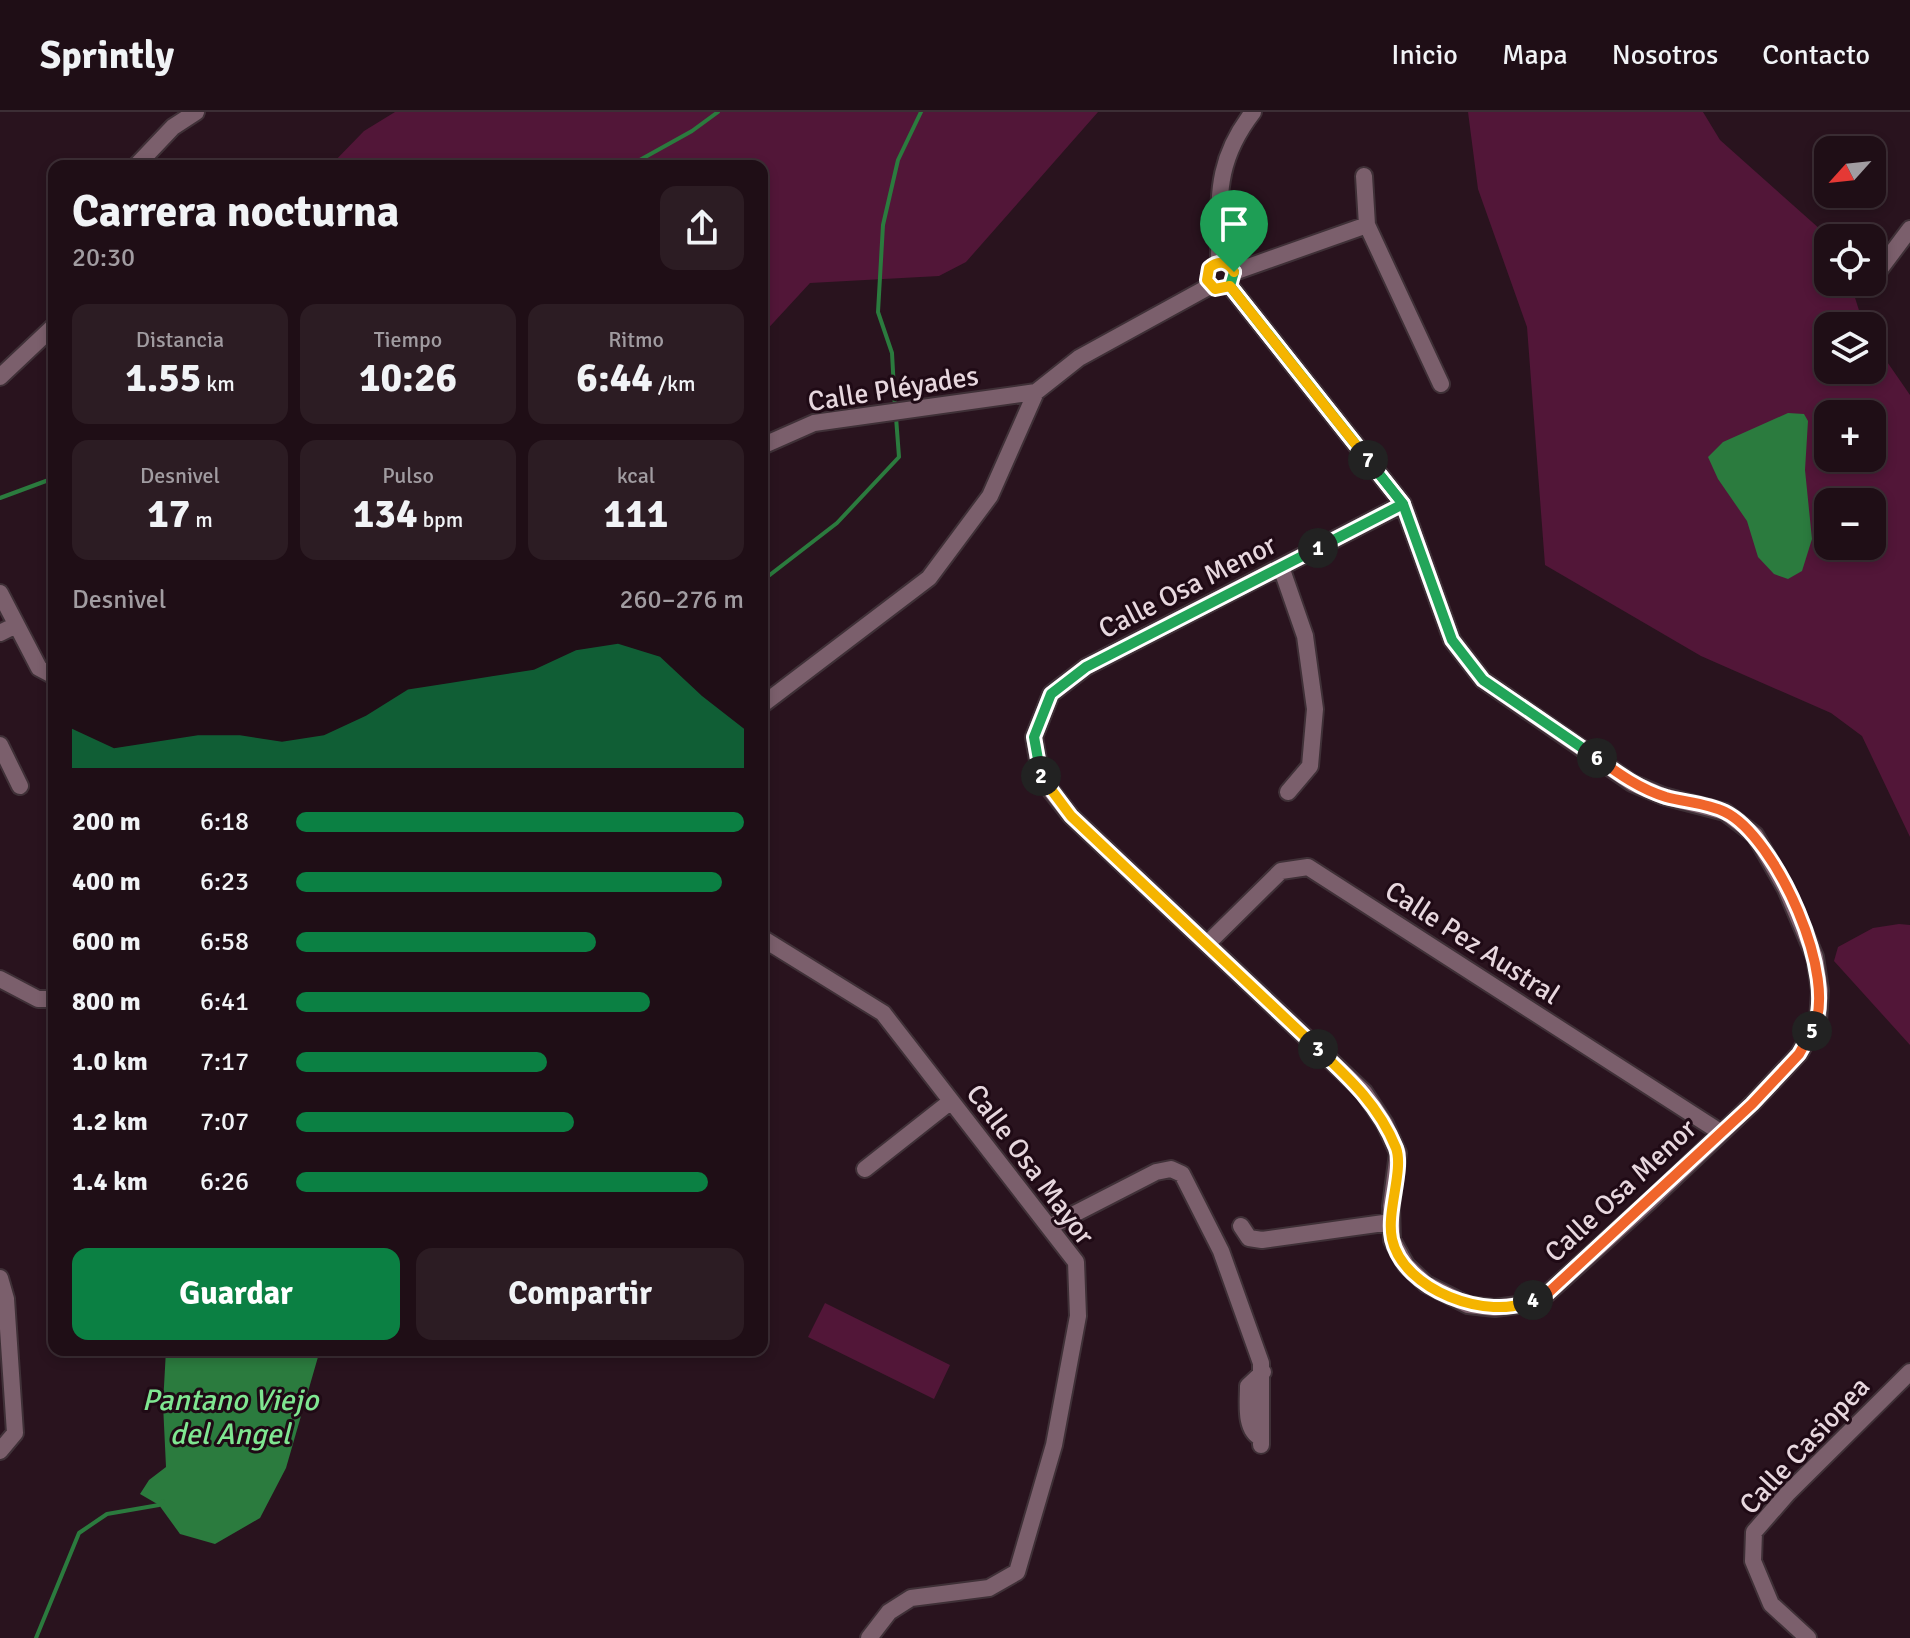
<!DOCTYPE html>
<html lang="es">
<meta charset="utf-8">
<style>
body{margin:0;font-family:Signika,sans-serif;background:#2c1c23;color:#f1f3f6;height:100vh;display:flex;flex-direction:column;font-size:30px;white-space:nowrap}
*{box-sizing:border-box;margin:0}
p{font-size:26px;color:#a19ca1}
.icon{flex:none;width:44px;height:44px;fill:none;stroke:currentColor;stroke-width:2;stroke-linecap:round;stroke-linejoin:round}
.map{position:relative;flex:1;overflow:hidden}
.panel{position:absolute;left:48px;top:48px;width:720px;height:1196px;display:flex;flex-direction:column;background:#1f0e16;border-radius:16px;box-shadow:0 4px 12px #0003,0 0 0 2px #3c2e35}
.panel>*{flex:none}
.needle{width:52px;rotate:243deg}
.controls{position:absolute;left:1814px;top:24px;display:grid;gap:16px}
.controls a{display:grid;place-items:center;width:72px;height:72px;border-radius:16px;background:#1f0e16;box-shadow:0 4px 12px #0003,0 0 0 2px #3c2e35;font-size:40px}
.pin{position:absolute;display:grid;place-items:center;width:68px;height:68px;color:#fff;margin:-82px -34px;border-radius:50% 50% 50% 0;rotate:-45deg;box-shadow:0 0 8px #0007}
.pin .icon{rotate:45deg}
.km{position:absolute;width:40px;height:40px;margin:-20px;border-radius:50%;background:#222;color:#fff;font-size:22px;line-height:40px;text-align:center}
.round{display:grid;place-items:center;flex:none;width:84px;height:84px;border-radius:16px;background:#2c1c23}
.summary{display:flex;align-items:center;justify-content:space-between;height:136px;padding:0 24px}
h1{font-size:44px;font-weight:700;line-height:60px}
.metrics{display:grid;grid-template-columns:repeat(3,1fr);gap:12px;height:136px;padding:8px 24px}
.metrics div{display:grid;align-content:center;border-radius:16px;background:#2c1c23;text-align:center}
.metrics b{font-size:40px;font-weight:700}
.metrics small{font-size:22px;font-weight:400}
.metrics p{font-size:22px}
.chart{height:224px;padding:16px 24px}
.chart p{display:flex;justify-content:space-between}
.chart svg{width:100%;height:144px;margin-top:8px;fill:#0b8043;opacity:.7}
.action{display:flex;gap:16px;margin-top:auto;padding:16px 24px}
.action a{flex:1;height:92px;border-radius:16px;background:#0b8043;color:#fff;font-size:32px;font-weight:700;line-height:92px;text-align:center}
.action a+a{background:#2c1c23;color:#f1f3f6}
ul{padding:0 24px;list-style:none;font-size:26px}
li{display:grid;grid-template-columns:128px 96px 1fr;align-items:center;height:60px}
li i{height:20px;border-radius:10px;background:#0b8043}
header{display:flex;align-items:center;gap:48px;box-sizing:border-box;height:112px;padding:0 40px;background:#1f0e16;border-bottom:2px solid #3c2e35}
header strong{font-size:38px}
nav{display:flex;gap:44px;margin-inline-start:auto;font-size:28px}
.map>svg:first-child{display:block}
.green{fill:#521638;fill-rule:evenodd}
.water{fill:#2b7b3e}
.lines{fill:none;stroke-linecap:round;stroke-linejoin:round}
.stream{stroke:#2b7b3e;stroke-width:4}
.minor-casing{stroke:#3f3037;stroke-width:20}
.minor{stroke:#7b5f6c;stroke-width:16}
.split-1-casing{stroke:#fff;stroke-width:16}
.split-2-casing{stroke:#fff;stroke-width:16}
.split-3-casing{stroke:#fff;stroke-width:16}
.split-4-casing{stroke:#fff;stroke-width:16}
.split-5-casing{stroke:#fff;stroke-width:16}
.split-6-casing{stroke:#fff;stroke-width:16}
.split-7-casing{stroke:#fff;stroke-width:16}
.split-8-casing{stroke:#fff;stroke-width:16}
.split-1{stroke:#22a559;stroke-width:10}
.split-2{stroke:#22a559;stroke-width:10}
.split-3{stroke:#f5b400;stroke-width:10}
.split-4{stroke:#f5b400;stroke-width:10}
.split-5{stroke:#f0652b;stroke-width:10}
.split-6{stroke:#f0652b;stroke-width:10}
.split-7{stroke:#22a559;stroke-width:10}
.split-8{stroke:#f5b400;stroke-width:10}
.labels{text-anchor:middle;stroke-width:6;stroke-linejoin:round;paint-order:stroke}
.street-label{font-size:28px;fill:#e7d7de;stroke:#1f0a15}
.water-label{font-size:30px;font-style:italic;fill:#7fe691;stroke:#1f0a15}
</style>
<header>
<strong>Sprintly</strong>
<nav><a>Inicio</a><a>Mapa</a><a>Nosotros</a><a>Contacto</a></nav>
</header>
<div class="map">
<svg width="1910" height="1526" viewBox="0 0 1910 1526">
<rect width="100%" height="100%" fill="#29131e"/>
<!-- green -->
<path class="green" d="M395,0H1098L966,150L939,164L810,171L762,223V54H330L364,19Z
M1468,0H1703L1720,28L1830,126L1828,170H1850L1864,214H1828V258H1872V228L1910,283V725L1862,624L1831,601L1701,544L1545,453L1527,215L1478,77ZM1828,302H1872V346H1828ZM1828,390H1872V434H1828Z
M1899,812L1910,813V933L1834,849L1838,835L1873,816Z
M825,1191L950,1253L934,1287L808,1225Z"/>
<!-- water -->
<path class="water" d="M1788,301L1804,302L1808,309L1805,358L1812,427L1802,459L1788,467L1774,462L1758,445L1747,409L1718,367L1708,345L1723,330Z
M166,1238H320L286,1356L260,1406L215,1432L180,1422L159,1393L140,1382L149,1368L166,1355L163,1292Z"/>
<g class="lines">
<!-- stream -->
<path class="stream" d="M629,54L692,19L718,0
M895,296L892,241L878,200L883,113L898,48L921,0
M0,386L54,366
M762,469L837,411L899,345L896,305
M36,1526L79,1421L107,1402L159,1393L163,1389"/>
<defs>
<path id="minor" d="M136,54L173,15L196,0
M1364,64L1367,113L1441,272
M1219,150C1220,88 1213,52 1253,0
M1234,160L1367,113
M1874,165L1910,117
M1230,174L1403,392L1452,528L1483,568L1632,671L1663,684L1725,700L1755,723L1786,777L1815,845L1820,879L1818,909L1799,942L1752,992L1651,1088L1548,1181L1525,1192L1495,1196L1468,1193L1426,1172L1406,1153L1392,1128L1391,1094L1398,1041L1385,1012L1364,980L1071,704L1041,666L1034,625L1051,582L1086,555L1403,392
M0,265L54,214
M762,334L814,311L1036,280
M1281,455L1305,524L1315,597L1310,654L1288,680
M0,481L39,556L54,564
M0,521L16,513
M762,593L929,466L990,384L1036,280L1079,246L1210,174
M0,633L20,674
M762,826L883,901L1076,1150L1078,1204L1054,1333L1017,1460L989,1476L911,1486L889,1500L869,1526
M1207,832L1281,759L1308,755L1720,1020
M0,867L38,887H54
M865,1057L950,990
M1241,1114L1249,1126L1262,1128L1391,1110
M1049,1115L1156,1060L1171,1057L1182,1062L1221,1139L1261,1251V1333
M0,1166L6,1187L15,1321L0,1339
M1261,1326C1244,1318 1248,1291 1248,1274L1263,1260
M1808,1526L1771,1492L1753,1449L1754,1420L1788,1381L1910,1260"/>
</defs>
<!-- minor casing -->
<use href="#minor" class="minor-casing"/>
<!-- minor -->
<use href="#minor" class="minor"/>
</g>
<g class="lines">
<defs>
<path id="split-1" d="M1234,160L1230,174L1403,392L1318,436"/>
<path id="split-2" d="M1041,664L1034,625L1051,582L1086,555L1318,436"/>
<path id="split-3" d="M1041,664L1071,704L1318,937"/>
<path id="split-4" d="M1318,937C1350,967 1379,994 1396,1036C1404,1058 1386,1100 1392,1127C1403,1178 1488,1210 1533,1188"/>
<path id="split-5" d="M1533,1188L1548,1181L1752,992L1799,942L1812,919"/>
<path id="split-6" d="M1597,646C1619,662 1640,677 1666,685C1684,690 1707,691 1725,700C1775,724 1841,868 1812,919"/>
<path id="split-7" d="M1368,348L1403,392L1452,528L1483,568L1597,646"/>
<path id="split-8" d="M1234,160C1228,149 1218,148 1209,156L1207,168L1215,177L1230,174L1368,348"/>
</defs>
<!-- split-1 casing -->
<use href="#split-1" class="split-1-casing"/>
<!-- split-2 casing -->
<use href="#split-2" class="split-2-casing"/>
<!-- split-3 casing -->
<use href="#split-3" class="split-3-casing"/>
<!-- split-4 casing -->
<use href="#split-4" class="split-4-casing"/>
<!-- split-5 casing -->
<use href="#split-5" class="split-5-casing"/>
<!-- split-6 casing -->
<use href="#split-6" class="split-6-casing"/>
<!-- split-7 casing -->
<use href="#split-7" class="split-7-casing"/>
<!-- split-8 casing -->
<use href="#split-8" class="split-8-casing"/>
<!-- split-1 -->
<use href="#split-1" class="split-1"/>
<!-- split-2 -->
<use href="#split-2" class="split-2"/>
<!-- split-3 -->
<use href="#split-3" class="split-3"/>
<!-- split-4 -->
<use href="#split-4" class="split-4"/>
<!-- split-5 -->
<use href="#split-5" class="split-5"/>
<!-- split-6 -->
<use href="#split-6" class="split-6"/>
<!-- split-7 -->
<use href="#split-7" class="split-7"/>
<!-- split-8 -->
<use href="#split-8" class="split-8"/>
</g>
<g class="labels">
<!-- street labels -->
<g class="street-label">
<text transform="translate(893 276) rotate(-9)" y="10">Calle Pléyades</text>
<text transform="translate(1187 474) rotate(-27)" y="10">Calle Osa Menor</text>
<text transform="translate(1473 830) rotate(33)" y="10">Calle Pez Austral</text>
<text transform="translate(1031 1052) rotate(53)" y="10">Calle Osa Mayor</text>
<text transform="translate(1620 1078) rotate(-43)" y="10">Calle Osa Menor</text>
<text transform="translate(1804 1333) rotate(-47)" y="10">Calle Casiopea</text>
</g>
<!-- water labels -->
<g class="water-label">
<text x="230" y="1298">Pantano Viejo<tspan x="230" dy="34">del Angel</tspan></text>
</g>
</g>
</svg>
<div class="controls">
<a><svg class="needle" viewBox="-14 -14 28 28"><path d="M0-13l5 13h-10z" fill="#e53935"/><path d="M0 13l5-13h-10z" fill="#a19ca1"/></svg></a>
<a><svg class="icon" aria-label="locate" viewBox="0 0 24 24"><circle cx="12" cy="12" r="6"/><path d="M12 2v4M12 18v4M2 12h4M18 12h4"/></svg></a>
<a><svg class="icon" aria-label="layers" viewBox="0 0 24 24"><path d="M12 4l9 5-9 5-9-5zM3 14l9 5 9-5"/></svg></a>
<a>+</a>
<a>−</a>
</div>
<div class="pin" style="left:1234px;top:160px;background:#1e9e55"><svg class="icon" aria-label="arrive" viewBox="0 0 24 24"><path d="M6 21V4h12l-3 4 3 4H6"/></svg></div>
<b class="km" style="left:1318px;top:436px">1</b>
<b class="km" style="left:1041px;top:664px">2</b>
<b class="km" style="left:1318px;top:937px">3</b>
<b class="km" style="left:1533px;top:1188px">4</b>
<b class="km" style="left:1812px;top:919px">5</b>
<b class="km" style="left:1597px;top:646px">6</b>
<b class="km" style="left:1368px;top:348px">7</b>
<section class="panel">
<div class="summary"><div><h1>Carrera nocturna</h1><p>20:30</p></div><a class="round"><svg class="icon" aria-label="share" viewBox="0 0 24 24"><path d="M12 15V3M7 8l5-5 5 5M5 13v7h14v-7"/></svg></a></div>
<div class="metrics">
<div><p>Distancia</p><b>1.55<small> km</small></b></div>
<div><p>Tiempo</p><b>10:26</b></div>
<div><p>Ritmo</p><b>6:44<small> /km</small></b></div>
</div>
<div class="metrics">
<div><p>Desnivel</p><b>17<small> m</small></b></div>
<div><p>Pulso</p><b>134<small> bpm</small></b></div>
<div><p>kcal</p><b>111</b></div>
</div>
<div class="chart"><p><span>Desnivel</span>260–276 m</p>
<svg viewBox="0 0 160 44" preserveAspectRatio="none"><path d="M0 44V32L10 38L20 36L30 34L40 34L50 36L60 34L70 28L80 20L90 18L100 16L110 14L120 8L130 6L140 10L150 22L160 32V44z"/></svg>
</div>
<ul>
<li><b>200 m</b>6:18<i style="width:100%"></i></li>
<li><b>400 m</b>6:23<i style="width:95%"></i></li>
<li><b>600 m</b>6:58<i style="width:67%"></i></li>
<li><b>800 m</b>6:41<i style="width:79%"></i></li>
<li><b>1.0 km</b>7:17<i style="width:56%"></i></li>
<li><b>1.2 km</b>7:07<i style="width:62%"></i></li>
<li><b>1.4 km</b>6:26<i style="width:92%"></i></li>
</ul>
<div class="action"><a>Guardar</a><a>Compartir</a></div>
</section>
</div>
